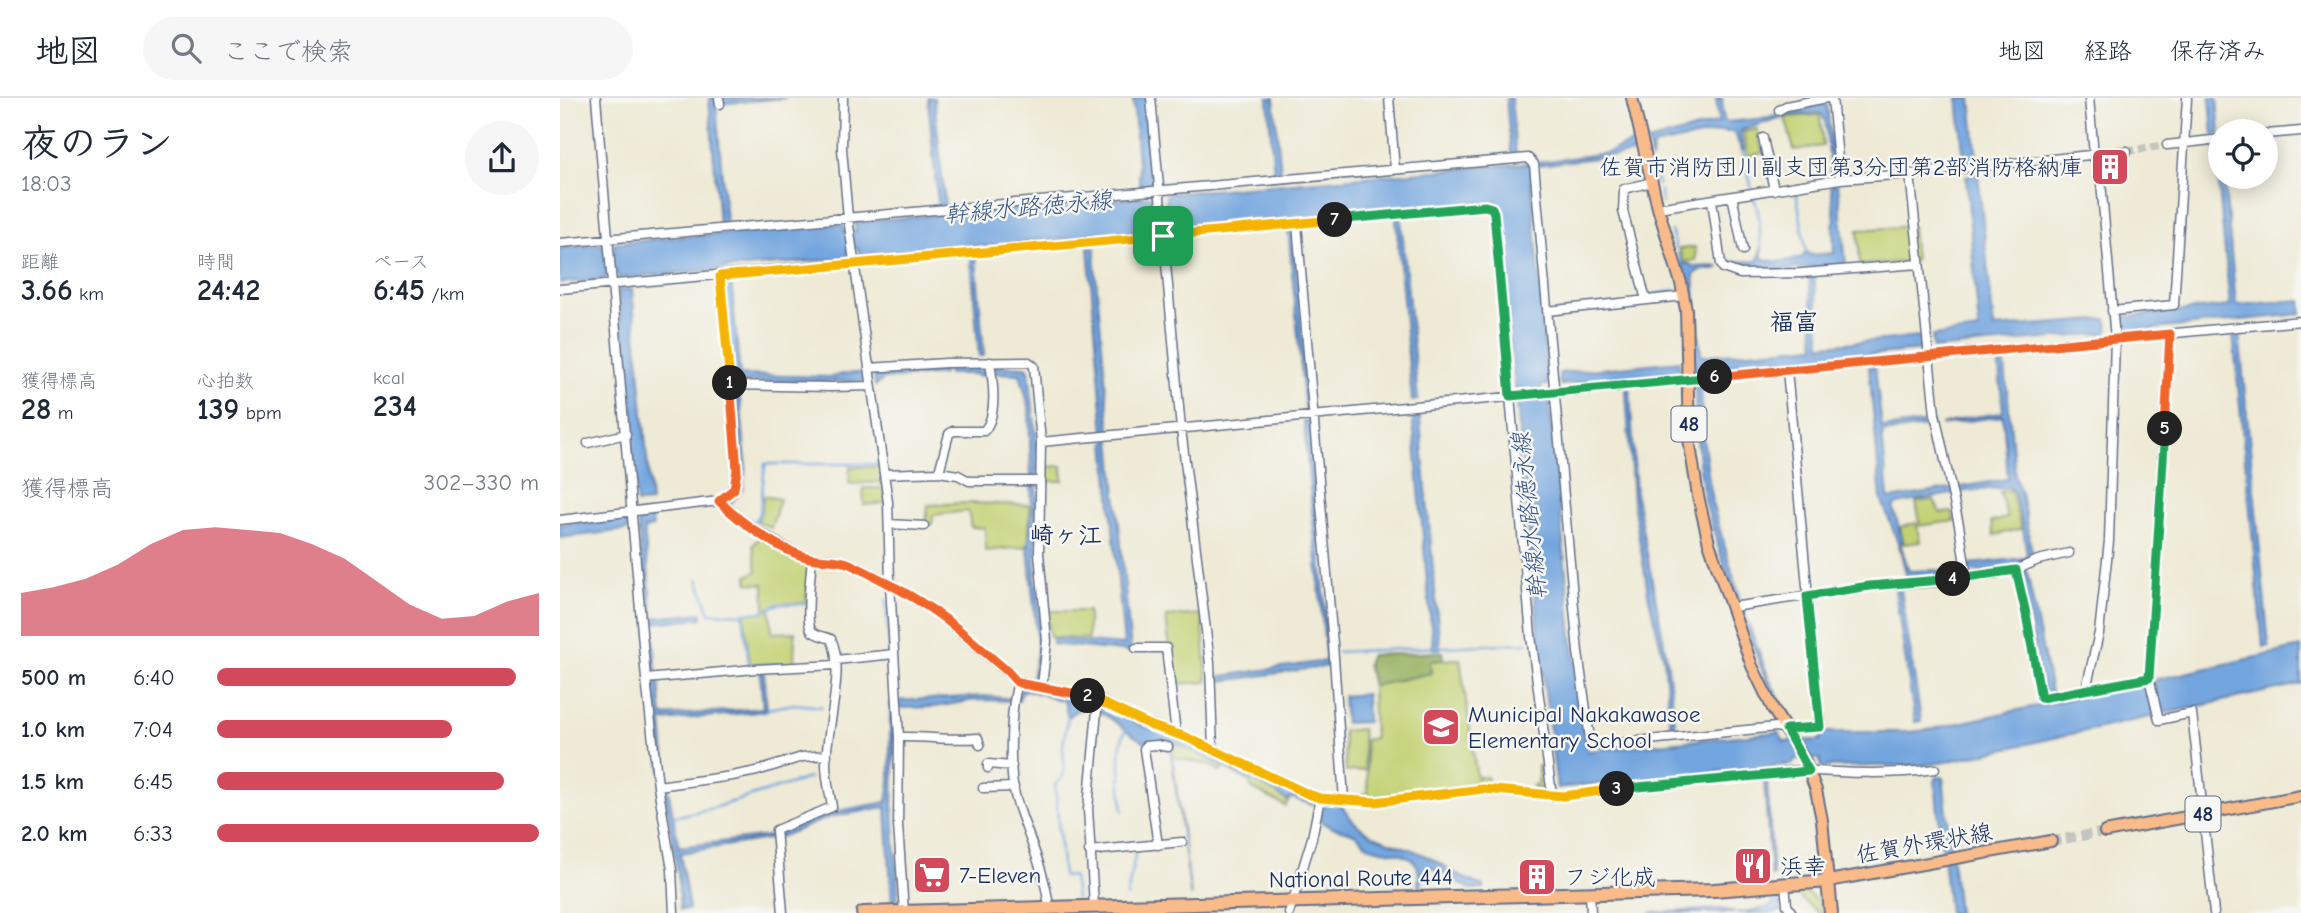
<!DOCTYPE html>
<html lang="ja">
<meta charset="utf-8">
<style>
body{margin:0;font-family:"Comic Neue","Klee One",sans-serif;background:#f6f6f7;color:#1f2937;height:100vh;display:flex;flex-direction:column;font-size:26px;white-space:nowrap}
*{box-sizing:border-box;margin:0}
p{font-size:23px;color:#747a83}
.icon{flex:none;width:38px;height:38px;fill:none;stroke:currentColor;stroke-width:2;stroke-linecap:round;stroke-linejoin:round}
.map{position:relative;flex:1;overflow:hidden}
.drawer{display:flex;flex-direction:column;background:#fff;width:560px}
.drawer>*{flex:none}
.buttons{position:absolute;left:1648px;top:21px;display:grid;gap:14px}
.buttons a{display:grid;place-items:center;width:70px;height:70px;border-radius:50%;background:#fff;box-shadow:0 4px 18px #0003;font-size:35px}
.pin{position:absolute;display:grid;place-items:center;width:60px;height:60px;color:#fff;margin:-30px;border-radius:14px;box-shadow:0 4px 10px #0006}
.km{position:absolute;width:35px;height:35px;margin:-18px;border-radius:50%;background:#222;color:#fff;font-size:19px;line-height:35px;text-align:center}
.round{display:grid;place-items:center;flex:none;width:74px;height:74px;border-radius:37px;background:#f6f6f7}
.head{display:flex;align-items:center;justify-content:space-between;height:119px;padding:0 21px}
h1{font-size:38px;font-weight:700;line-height:52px}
.stats{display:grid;grid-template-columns:repeat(3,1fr);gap:10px;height:119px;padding:7px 21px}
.stats div{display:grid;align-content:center}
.stats b{font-size:30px;font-weight:700}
.stats small{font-size:19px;font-weight:400}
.stats p{font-size:19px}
.chart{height:196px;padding:14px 21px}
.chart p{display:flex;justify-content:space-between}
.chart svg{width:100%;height:126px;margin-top:7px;fill:#d1495b;opacity:.7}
ul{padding:0 21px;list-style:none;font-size:23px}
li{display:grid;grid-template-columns:112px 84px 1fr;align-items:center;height:52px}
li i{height:18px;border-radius:9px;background:#d1495b}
header{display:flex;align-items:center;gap:42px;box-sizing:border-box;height:98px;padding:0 35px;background:#fff;border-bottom:2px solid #e0e1e3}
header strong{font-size:33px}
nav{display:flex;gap:38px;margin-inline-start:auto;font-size:24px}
.search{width:490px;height:63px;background:#f6f6f7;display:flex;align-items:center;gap:18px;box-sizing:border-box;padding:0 24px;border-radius:38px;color:#747a83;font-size:26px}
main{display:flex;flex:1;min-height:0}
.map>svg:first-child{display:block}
.green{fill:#c3d173;stroke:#6f8068;stroke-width:2}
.forest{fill:#9ab365;stroke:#5a7162;stroke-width:2}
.water{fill:#73a5de;stroke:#476a9e;stroke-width:2;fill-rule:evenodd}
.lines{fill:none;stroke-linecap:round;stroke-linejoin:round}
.stream{stroke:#73a5de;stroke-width:2.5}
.minor-tunnel{stroke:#c4c5bd;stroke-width:8;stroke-dasharray:8 4;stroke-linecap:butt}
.major-tunnel{stroke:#c4c5bd;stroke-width:10;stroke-dasharray:10 5;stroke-linecap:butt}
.minor-casing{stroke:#657088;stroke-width:11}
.major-casing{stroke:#657088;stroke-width:14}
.highway-casing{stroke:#657088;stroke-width:16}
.minor{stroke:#fff;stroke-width:8}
.major{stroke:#fabb8b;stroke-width:10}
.highway{stroke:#fabb8b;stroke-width:12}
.split-1-casing{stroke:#fff;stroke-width:14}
.split-2-casing{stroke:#fff;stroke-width:14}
.split-3-casing{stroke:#fff;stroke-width:14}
.split-4-casing{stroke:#fff;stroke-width:14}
.split-5-casing{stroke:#fff;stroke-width:14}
.split-6-casing{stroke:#fff;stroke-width:14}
.split-7-casing{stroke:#fff;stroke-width:14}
.split-8-casing{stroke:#fff;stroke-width:14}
.split-1{stroke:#f5b400;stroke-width:9}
.split-2{stroke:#f0652b;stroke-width:9}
.split-3{stroke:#f5b400;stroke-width:9}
.split-4{stroke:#22a559;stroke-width:9}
.split-5{stroke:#22a559;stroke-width:9}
.split-6{stroke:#f0652b;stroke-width:9}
.split-7{stroke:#22a559;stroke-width:9}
.split-8{stroke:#f5b400;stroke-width:9}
.labels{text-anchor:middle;stroke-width:5;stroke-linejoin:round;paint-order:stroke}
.shield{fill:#f6f6f2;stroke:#5d6b8a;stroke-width:2}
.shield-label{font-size:21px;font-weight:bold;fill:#1b2f5e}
.poi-label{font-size:23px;fill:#1b2f5e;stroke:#f6f6f2;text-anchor:start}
.street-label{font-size:23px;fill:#1b2f5e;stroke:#f6f6f2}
.water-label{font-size:24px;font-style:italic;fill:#3a588b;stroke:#f6f6f2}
.neighbourhood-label{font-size:24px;font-weight:bold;fill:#1b2f5e;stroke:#f6f6f2}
</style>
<header>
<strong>地図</strong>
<div class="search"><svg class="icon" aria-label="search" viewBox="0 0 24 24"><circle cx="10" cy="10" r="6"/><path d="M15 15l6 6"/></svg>ここで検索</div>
<nav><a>地図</a><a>経路</a><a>保存済み</a></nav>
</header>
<main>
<section class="drawer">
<div class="head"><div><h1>夜のラン</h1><p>18:03</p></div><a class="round"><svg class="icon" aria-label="share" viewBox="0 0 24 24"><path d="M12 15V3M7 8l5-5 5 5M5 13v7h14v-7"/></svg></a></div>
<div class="stats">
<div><p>距離</p><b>3.66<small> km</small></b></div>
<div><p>時間</p><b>24:42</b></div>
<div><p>ペース</p><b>6:45<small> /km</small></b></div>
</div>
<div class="stats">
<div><p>獲得標高</p><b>28<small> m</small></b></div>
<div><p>心拍数</p><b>139<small> bpm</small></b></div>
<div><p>kcal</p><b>234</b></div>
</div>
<div class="chart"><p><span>獲得標高</span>302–330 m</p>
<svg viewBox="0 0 160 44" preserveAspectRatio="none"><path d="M0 44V29L10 27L20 24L30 19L40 12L50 7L60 6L70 7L80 8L90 12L100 17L110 25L120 33L130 38L140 37L150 32L160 29V44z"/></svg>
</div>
<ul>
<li><b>500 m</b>6:40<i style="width:93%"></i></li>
<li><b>1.0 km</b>7:04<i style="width:73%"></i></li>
<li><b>1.5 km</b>6:45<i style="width:89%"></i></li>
<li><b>2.0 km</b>6:33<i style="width:100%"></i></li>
</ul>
</section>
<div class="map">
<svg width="1741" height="815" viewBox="0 0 1741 815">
<rect width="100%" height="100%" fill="#f6f6f2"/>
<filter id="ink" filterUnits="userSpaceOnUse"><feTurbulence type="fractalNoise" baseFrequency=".0143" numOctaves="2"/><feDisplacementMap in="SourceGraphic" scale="14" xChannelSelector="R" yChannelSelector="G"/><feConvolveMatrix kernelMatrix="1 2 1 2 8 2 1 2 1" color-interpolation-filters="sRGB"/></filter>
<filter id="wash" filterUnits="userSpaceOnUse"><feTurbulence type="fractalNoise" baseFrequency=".00686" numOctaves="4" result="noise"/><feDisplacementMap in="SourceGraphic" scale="28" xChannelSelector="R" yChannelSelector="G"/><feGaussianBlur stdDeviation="1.57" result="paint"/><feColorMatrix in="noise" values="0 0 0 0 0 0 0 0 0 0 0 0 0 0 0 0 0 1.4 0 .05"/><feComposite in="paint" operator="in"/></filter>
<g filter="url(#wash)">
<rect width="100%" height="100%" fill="#eeead5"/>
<!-- green -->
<path class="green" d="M1260,17L1263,48L1234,52L1225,19Z
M1197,31L1203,55L1188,58L1183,34Z
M1352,128L1355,163L1300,167L1298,132Z
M1135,149L1136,162L1124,164L1119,151Z
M502,368L503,383H484V369Z
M290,369H321L323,384L289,386Z
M303,390H324L326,405L304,407Z
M1451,392L1461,431L1434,437L1431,424L1447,420L1440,394Z
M203,398L220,401L211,430L197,423L201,414Z
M1374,402L1380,415L1392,414L1395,423L1357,428L1360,444L1344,446L1340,429L1360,424L1356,404Z
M409,405L470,407L469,442L466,449L425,453V430L411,429L408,413L373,417L372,426H366L368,407Z
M200,439L234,457L250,462L246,505L220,506L210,510L212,535L235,534L234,566H190L184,515L201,514L209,511H205L204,486L188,485L187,478L197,473L193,447Z
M487,513H528V541L490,539Z
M642,516L647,584L614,586L606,519Z
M900,561L917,681L918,679H927L928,684L925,688L803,700V696H808L805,642L814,640L812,588L871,575L869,562Z
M802,631L805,672L786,674L783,633Z
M614,645C633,650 647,661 665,669L660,673L649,667L616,660L612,657Z
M978,668H985L986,692L974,690L973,687H978Z
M672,672L707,688L726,702L731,700L725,708L691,690L690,684L671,674Z
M1246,794L1262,808V815H1259L1234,795Z"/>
<!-- forest -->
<path class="forest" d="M883,554V562L870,563L871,575L812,588L807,566L811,557Z"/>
<!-- water -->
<path class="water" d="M149,0H226L156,6L166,125L159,126Z
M368,0H374L385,107H378Z
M573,0H586L594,89L580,90Z
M708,0H714L721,76L714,77Z
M946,0H951L956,57H951Z
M1156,0H1162L1164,22L1166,24L1207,20L1230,11L1267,6L1275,75H1271L1265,22L1261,15L1225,18L1182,32L1180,35L1184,52L1182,53L1174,34H1159L1093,48L1092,63L1088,44L1159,24Z
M1398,0H1411L1417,63L1404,64Z
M1650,0H1657L1660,36L1653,37Z
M1074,44L1077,55L980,67L979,64L1047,55Z
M1661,46V79H1664L1676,207L1741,202V216L1563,234L1561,219L1670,208L1655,47Z
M968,65L970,67L988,287L980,288L981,302L989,301L1013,548L1027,653L1218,634L1224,643L1260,642L1261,634H1348L1367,632L1586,584L1588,593L1596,591L1594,582L1741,549V586L1602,616L1599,608L1592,610L1594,618L1380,665L1361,667L1261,669L1260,661H1235L1233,666L997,690L979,545L957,304L965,303L964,290H955L937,103L608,131V123L597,124V133L300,159L298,150L287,151L288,160L58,180L56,171L46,172V181L0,185V150L43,146L44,155L55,154L54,145L283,125L284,134L296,133L295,124L594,98L595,106H606V96Z
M1418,76L1434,230L1547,221L1548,235L1373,251L1372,238L1419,232L1406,78Z
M1274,86L1278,87L1286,166C1252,169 1197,177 1166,167L1165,164L1196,163L1199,159L1201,148L1202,160C1215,166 1230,163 1243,159L1246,153L1250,157L1274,155L1273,127L1275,122L1271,88Z
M836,121H841L858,302L852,303Z
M728,130H733L749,313L745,314Z
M528,149H535V168L550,334H544Z
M413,161H416L424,258H419L411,162Z
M1121,166H1130L1133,169L1159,168L1158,170L1138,173L1134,177L1141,258L1255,248L1249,177H1254L1261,247L1360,239L1361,252L1134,273L1131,209Z
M171,182L180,277L272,279L283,276L306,274L307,283L174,284L164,183Z
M72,191L91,404L77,405L58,192Z
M1679,234L1709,548L1703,549L1673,235Z
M1439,257H1444L1455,378L1461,395L1473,459C1455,471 1433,472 1413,474L1410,472L1386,479L1347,481L1340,450L1321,400L1309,269H1315L1322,330L1372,324V328L1322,335L1328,399L1330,401L1448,381L1443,318L1381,327L1406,320L1441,315L1443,312L1438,258ZM1449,389L1454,393L1463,431L1467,456L1465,460L1411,466L1410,469L1402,468L1380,472L1379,474L1375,472L1349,473L1341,448L1342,441L1333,409L1337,406L1407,393Z
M1119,263V274L1000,287L999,275Z
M434,268L466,269L469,272L476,338L477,377L475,379H471L469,309L460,276L434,275Z
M383,269V276L324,281L315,288L314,274Z
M388,269H426L427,271L425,277L417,278L416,276H388Z
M1135,287H1141L1143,339L1152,405L1181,504L1177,505C1165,470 1153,436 1145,401C1137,363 1136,325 1135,287Z
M179,290L186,363L183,391L170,406L168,403L179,390L181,362L175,291Z
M1070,291L1076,398L1107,561L1116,633L1111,634L1104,562L1089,500L1073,404L1066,292Z
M859,311L880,551H873L852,312Z
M744,323H750L770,568L656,584L655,579L766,563Z
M551,342L571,554L492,546V541L564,547L545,343Z
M471,386L477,388L475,484L478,492L482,542L478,582L471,584L477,555V540L468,450L472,412Z
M91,415L93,429L84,431L93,520L141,515L142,520L93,525L97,583L99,584L102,618L203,610L200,574H204L207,613L102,623L107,685L119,749L217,737L221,733L273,714L327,704L330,684V605L333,603L424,598L456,601L461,590L483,592L530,602L578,626L627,644L752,703L753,707L731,700L726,702C702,684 674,676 648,661C636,655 628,649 614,645L612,657L631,799L611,656L612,645C609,645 589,645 585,644C563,636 533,592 508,619L504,603L466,592L462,594L459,603L415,602L375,609L335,610L333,711L338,795L335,807L332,806L326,709L270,719L220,739L120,755L129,811L120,812L118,776L104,692L105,687L102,682L77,416Z
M66,419L68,432L0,440V426Z
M1464,473L1467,474L1491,594L1484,595L1461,475Z
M1335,492H1341L1361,623L1355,624Z
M1179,511H1183L1209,581L1232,624L1230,625L1207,585Z
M806,596L807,624L785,625L783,598Z
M1377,679H1383L1398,815H1389L1375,684Z
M1207,681L1213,778H1211L1204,682Z
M772,704L780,705C804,746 831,740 866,758C887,768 901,782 924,788V791H910L873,770L866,771L862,778L861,793H858C858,785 861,773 856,766C848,753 824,754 811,749C804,746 800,739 794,736C780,729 774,734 759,722C761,712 762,708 772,704Z
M1218,796L1221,813L1211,815H1090L1161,811L1177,815L1207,810L1213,806V797Z"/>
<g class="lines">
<!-- stream -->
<path class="stream" d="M1183,53L1192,92
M1094,69L1098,87
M1100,93L1102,105
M1236,93L1246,153
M1194,98L1199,119L1201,148
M1111,133L1116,150
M1118,155L1122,166
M1091,197L1114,192
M175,411L182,418L194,424L200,414L205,366H319
M138,481L150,515L183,516L189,567H201
M326,502L329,553
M184,515L201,514L219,506H246
M777,554L967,545
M330,560L332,586
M332,593L333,603
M207,611L234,606L262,609
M508,619L503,647L504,673L503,678L495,687L503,779L513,778L516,801
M563,713C562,691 555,650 566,631
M113,719L153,710L249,680
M567,799L576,752"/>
</g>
</g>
<g filter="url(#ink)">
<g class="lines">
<!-- minor-tunnel -->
<path class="minor-tunnel" d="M1567,53L1607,47"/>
<!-- major-tunnel -->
<path class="major-tunnel" d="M1491,743L1545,734"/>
<defs>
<path id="minor" d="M36,0L86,581L98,688L112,772L114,815
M159,0L160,6
M283,0L282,51L288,120L328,404L330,486L339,639L338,727L344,814
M591,0L621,331L650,565L653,652
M829,0L835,71
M1272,0L1280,81
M1219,12L1226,8L1267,0
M1706,36L1741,33
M1203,40L1214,92
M1607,47L1661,41
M1350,76L1375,316L1399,427L1407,479
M1169,99L1173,102L1183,152
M1152,102L1161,166L1163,170L1180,176L1241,175L1359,166
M1098,110L1280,81L1350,76L1567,53
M737,126L773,546L784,702
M0,145L968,60L974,66L1018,554L1030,641L1033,646L1039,647L1216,629L1226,631L1260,629L1227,272L1741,223
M0,191L925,108L932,110L934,115L971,538L992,697
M1086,202L1063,113L1064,91L1092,84
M987,213L1124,198
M1552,213L1614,207L1627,0
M1610,236L1589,580L1599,622L1632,615L1654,815
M309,270L386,265L469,264L474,268L481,344L479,455L487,543L482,588
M171,287L271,289L311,288
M481,344L1227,272
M28,345L66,336
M379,374L389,336L393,333H424C438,317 433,284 430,264
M325,376L379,374L398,377L409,383H481
M159,403L184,425L235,455L252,460L273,461L289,465L324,482L378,515L458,584L538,601L578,622L626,639L748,697L760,700L815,704L923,691L1003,698L1241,672C1285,675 1331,677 1375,671
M0,422L159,403C180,391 177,373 177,351L160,178
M329,426L364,428
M1509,455L1478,462L1456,472L1466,516L1481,600L1589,580
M1173,509L1309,488L1380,484L1456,472
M576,550H606L616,636
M276,562L334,556
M86,581L195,571L276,567
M458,584C450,612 448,673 456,701C467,737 485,772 489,809
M1526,591L1539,535L1549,443L1555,241L1541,84L1534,57L1529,0
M339,639C366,638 391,643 418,640L420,647
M428,670V666L452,668
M98,688L172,678L197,673L242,659L267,657
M423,690L454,689
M598,747L584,651L585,648L597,647L608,649
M529,753L622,744
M1225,787L1227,807L1232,815
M1030,795L1031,815
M534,807L528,711L538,601
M223,815L216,732L272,709C270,695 266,681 266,666C266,633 286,569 271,541C265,538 255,538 251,532C245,521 251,475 252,460
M729,815L752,740L760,700"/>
<path id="major" d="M1072,0L1098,110L1121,185L1126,212L1129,341L1138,398L1149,445L1192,568L1213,611L1245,663L1256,692L1262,722L1268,783L1491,743
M1545,734L1741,698"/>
<path id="highway" d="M303,815L1154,792L1268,783L1271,815"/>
</defs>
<!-- minor casing -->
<use href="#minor" class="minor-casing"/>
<!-- major casing -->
<use href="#major" class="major-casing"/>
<!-- highway casing -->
<use href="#highway" class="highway-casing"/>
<!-- minor -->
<use href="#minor" class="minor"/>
<!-- major -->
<use href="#major" class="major"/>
<!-- highway -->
<use href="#highway" class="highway"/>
</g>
</g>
<g class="lines" filter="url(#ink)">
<defs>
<path id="split-1" d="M170,285L160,178L603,138"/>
<path id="split-2" d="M170,285L177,372L174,391L159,403C181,425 220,453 250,460C264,463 279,460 292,467C321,481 350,496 377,515C401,532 424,554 447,573L457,584L463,586L528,598"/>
<path id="split-3" d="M528,598L592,628L626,639L748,696L760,700L815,704L923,691L1003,698L1057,691"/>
<path id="split-4" d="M1057,691L1249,673L1226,631L1260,629L1247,498L1309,488L1393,481"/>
<path id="split-5" d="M1393,481L1456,472L1466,516L1481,600L1589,580L1605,331"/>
<path id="split-6" d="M1155,279L1610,236L1605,331"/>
<path id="split-7" d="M775,122L925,108L932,110L934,115L950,298L1155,279"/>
<path id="split-8" d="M603,138L775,122"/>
</defs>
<!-- split-1 casing -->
<use href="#split-1" class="split-1-casing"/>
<!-- split-2 casing -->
<use href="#split-2" class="split-2-casing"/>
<!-- split-3 casing -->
<use href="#split-3" class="split-3-casing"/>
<!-- split-4 casing -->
<use href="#split-4" class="split-4-casing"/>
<!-- split-5 casing -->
<use href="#split-5" class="split-5-casing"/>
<!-- split-6 casing -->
<use href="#split-6" class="split-6-casing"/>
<!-- split-7 casing -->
<use href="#split-7" class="split-7-casing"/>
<!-- split-8 casing -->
<use href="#split-8" class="split-8-casing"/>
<!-- split-1 -->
<use href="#split-1" class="split-1"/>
<!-- split-2 -->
<use href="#split-2" class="split-2"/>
<!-- split-3 -->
<use href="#split-3" class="split-3"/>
<!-- split-4 -->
<use href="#split-4" class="split-4"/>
<!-- split-5 -->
<use href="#split-5" class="split-5"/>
<!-- split-6 -->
<use href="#split-6" class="split-6"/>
<!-- split-7 -->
<use href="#split-7" class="split-7"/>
<!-- split-8 -->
<use href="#split-8" class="split-8"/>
</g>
<!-- icons -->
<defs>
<symbol id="building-square" viewBox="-11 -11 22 22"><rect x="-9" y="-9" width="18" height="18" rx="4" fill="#d1495b" stroke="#f6f6f2"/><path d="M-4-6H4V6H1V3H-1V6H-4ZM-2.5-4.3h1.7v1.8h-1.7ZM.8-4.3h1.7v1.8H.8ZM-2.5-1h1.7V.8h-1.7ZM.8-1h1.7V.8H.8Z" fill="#fff"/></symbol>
<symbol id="school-square" viewBox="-11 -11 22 22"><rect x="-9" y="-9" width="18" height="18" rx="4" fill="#d1495b" stroke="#f6f6f2"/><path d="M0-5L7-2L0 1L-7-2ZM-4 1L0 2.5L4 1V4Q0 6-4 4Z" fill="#fff"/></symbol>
<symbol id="restaurant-square" viewBox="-11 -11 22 22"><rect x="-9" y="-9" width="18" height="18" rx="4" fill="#d1495b" stroke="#f6f6f2"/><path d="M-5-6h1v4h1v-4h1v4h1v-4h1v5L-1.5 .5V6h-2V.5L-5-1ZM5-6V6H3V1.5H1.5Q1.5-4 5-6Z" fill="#fff"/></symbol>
<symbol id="supermarket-square" viewBox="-11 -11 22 22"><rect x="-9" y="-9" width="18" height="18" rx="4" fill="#d1495b" stroke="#f6f6f2"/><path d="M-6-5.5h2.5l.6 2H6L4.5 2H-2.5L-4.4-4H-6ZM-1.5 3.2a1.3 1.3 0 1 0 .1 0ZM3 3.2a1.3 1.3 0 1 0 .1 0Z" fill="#fff"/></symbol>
</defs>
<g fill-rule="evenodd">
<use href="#building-square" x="1528" y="47" width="44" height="44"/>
<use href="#school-square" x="859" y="607" width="44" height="44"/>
<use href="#restaurant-square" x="1171" y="746" width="44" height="44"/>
<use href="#supermarket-square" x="350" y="755" width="44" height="44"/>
<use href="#building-square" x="955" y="757" width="44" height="44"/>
</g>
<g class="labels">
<!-- shield labels -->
<g class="shield">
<rect x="1111.5" y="308.5" width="35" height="35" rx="5"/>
<rect x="1625.5" y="698.5" width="35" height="35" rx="5"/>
</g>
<g class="shield-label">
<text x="1129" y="333">48</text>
<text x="1643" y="723">48</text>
</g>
<!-- poi labels -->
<g class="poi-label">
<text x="1523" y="77" text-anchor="end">佐賀市消防団川副支団第3分団第2部消防格納庫</text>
<text x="908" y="624">Municipal Nakakawasoe<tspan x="908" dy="26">Elementary School</tspan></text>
<text x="1220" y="776">浜幸</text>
<text x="399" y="785">7-Eleven</text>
<text x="1004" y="787">フジ化成</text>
</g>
<!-- street labels -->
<g class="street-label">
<text transform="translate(1364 745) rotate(-10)" y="8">佐賀外環状線</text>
<text transform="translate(801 780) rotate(-1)" y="8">National Route 444</text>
</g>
<!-- water labels -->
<g class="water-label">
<text transform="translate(468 109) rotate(-5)" y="8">幹線水路徳永線</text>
<text transform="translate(969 418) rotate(-96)" y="8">幹線水路徳永線</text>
</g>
<!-- neighbourhood labels -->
<g class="neighbourhood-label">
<text x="1234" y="232">福富</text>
<text x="506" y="445">崎ヶ江</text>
</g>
</g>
</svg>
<div class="buttons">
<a><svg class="icon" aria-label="locate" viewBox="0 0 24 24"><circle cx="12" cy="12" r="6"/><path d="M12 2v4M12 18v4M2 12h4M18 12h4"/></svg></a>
</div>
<div class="pin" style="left:603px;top:138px;background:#1e9e55"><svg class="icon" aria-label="arrive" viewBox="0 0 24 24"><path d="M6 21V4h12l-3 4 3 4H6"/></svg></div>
<b class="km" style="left:170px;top:285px">1</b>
<b class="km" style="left:528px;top:598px">2</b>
<b class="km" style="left:1057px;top:691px">3</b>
<b class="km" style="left:1393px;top:481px">4</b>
<b class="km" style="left:1605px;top:331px">5</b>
<b class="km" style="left:1155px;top:279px">6</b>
<b class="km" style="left:775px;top:122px">7</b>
</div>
</main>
